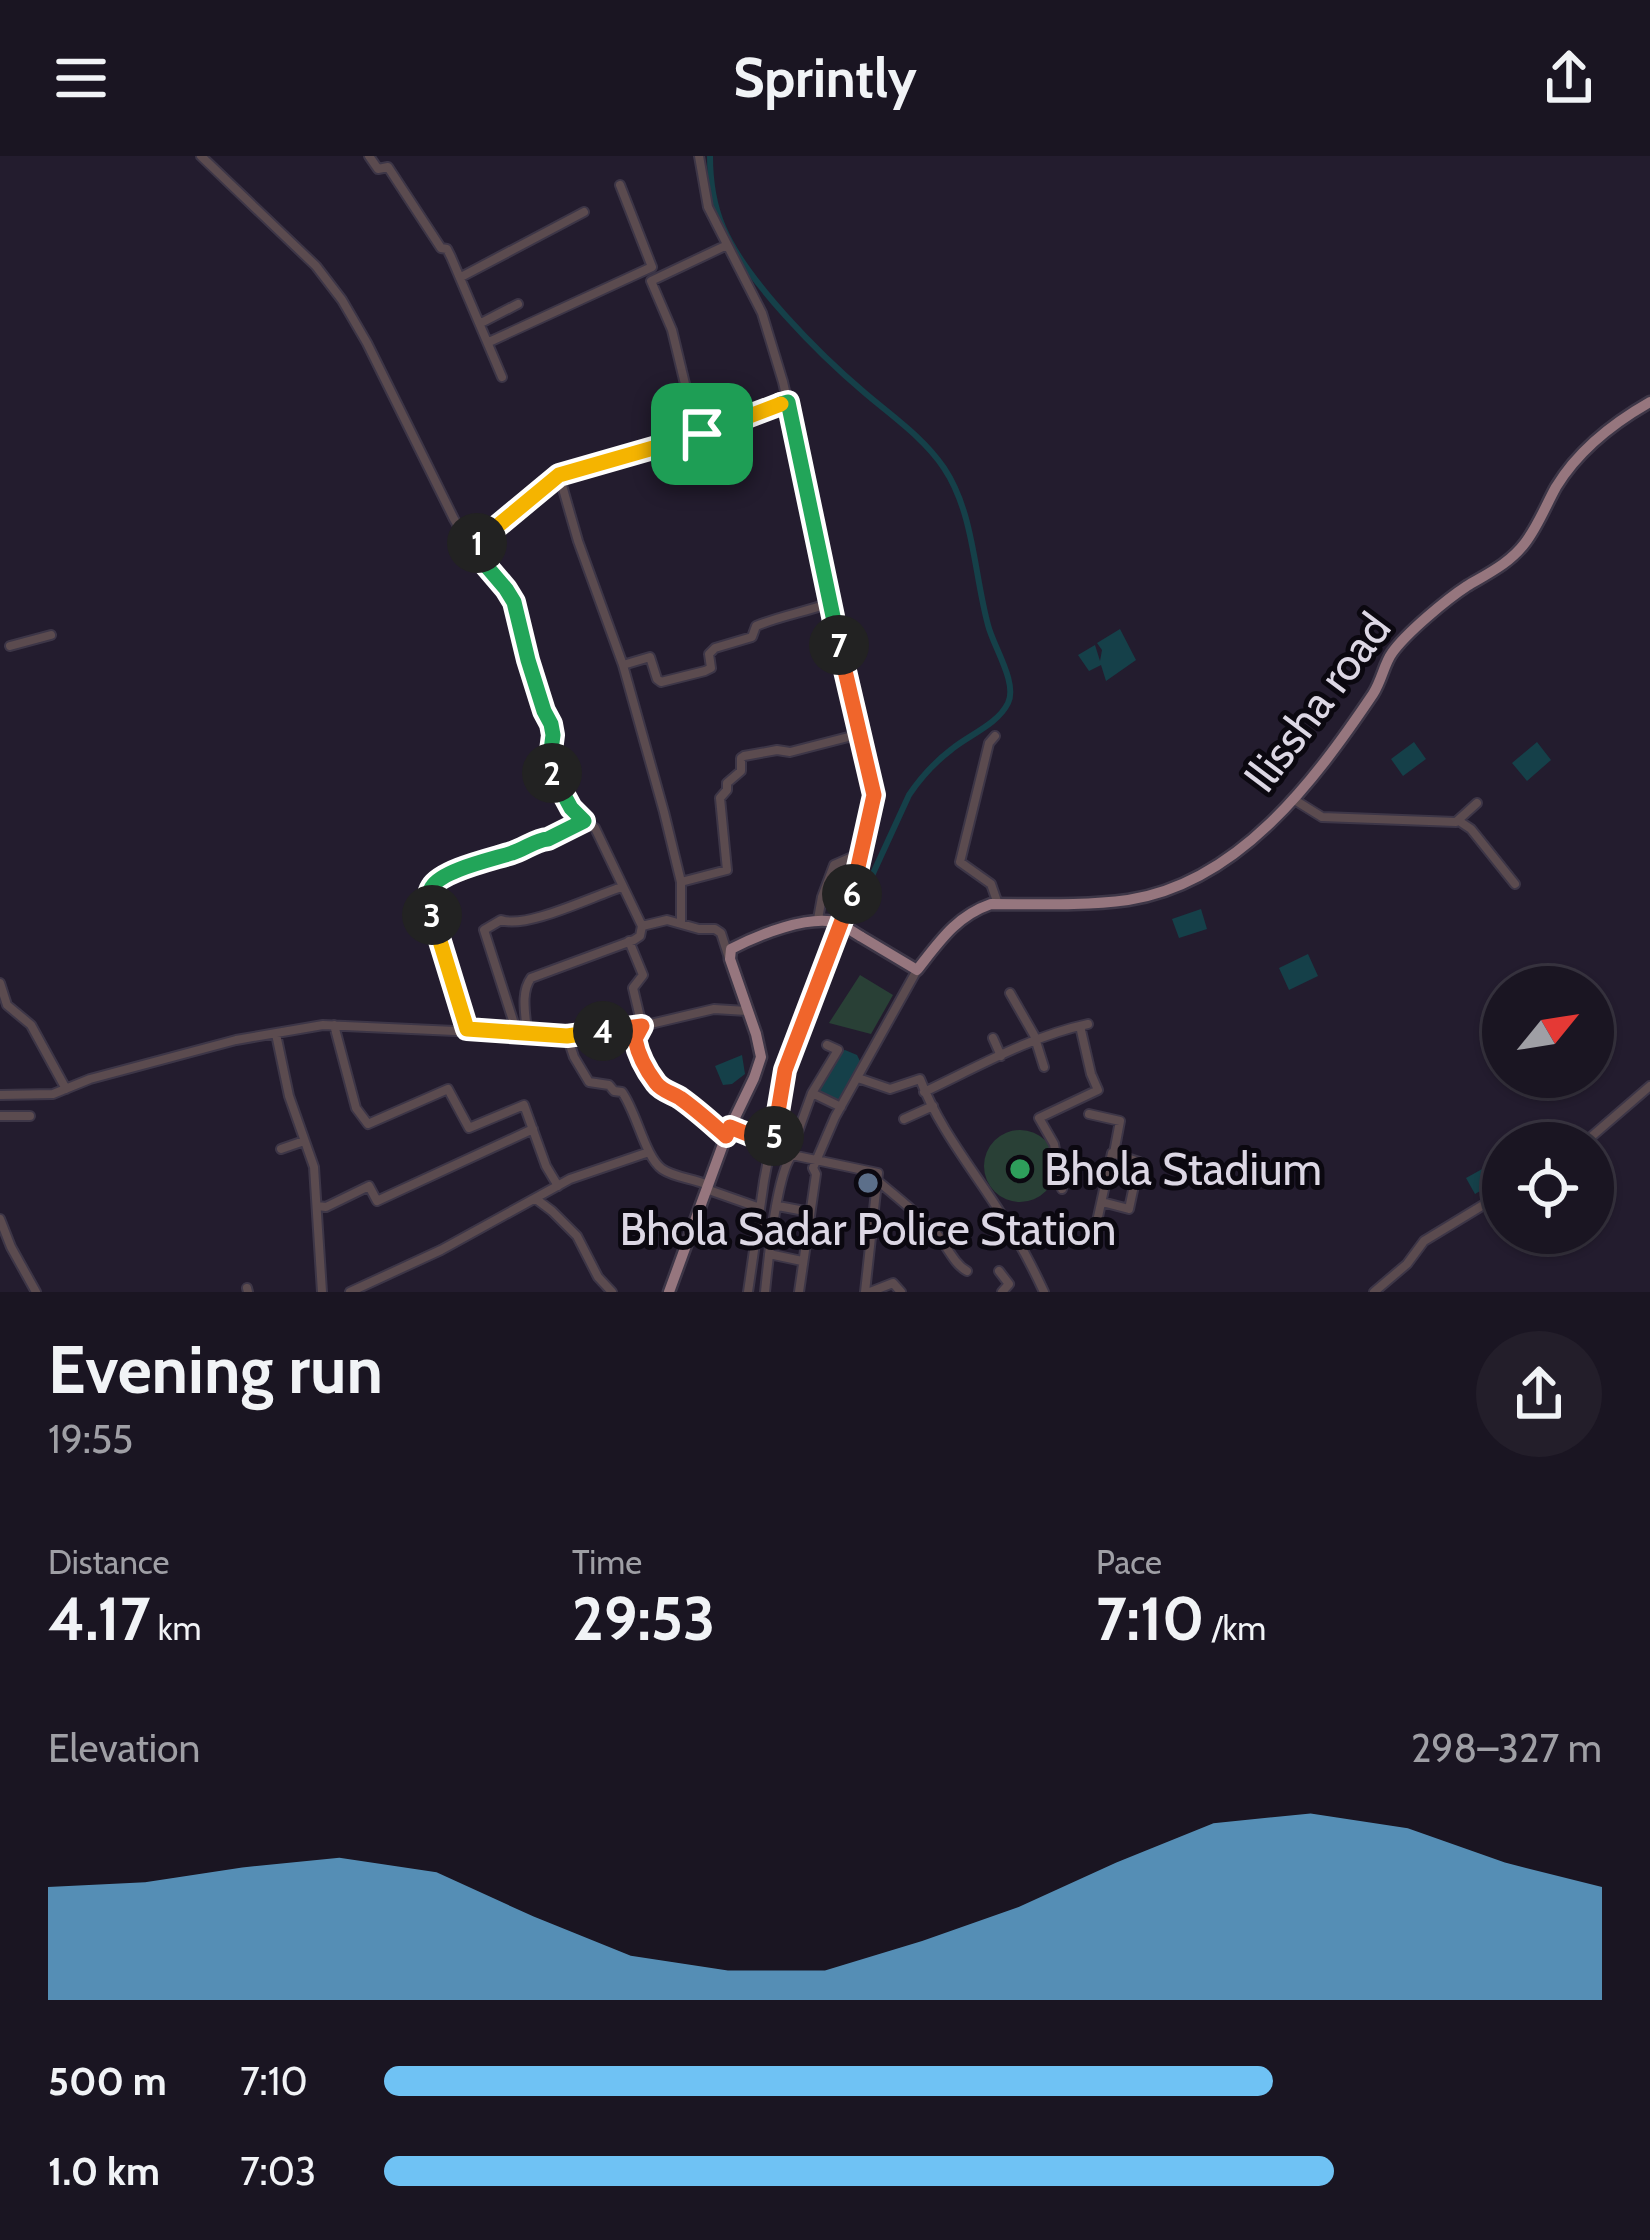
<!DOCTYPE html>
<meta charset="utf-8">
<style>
body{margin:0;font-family:Cabin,sans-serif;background:#231e2a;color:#f1f3f6;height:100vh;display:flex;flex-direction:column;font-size:45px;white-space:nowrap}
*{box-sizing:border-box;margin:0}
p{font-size:39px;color:#9f9fa5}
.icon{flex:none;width:66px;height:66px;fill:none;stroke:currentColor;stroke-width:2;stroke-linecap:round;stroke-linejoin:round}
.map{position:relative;height:1136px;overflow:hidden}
.sheet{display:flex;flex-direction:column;background:#1a1522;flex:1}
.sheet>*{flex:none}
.needle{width:78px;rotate:60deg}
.tools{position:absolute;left:1482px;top:810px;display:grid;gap:24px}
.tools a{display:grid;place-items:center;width:132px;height:132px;border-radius:50%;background:#1a1522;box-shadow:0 3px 9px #0004,0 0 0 3px #383440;font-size:60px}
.pin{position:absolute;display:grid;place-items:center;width:102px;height:102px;color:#fff;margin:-51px;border-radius:24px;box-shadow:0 6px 18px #0006}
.km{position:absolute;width:60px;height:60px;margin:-30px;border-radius:50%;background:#222;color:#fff;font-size:33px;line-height:60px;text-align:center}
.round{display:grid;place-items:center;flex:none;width:126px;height:126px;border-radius:63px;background:#231e2a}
.head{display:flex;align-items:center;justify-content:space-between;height:204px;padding:0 48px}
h1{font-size:66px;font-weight:800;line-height:90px}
.figures{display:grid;grid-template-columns:repeat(3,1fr);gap:18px;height:204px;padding:12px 48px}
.figures div{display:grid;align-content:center}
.figures b{font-size:60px;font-weight:800}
.figures small{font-size:33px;font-weight:400}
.figures p{font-size:33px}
.chart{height:336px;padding:24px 48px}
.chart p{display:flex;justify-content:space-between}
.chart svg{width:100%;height:216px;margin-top:12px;fill:#6fc2f4;opacity:.7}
ul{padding:0 48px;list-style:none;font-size:39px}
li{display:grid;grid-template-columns:192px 144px 1fr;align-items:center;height:90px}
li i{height:30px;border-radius:15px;background:#6fc2f4}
header{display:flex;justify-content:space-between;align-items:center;height:156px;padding:0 48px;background:#1a1522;font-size:54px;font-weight:800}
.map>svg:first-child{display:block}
.green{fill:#294036}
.water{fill:#154049}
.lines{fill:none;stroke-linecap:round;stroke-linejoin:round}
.canal{stroke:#154049;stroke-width:6}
.minor-casing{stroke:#3d3647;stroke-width:12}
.major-casing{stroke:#3d3647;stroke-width:15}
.minor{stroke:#5b4b4f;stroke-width:8}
.major{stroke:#96767e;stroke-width:10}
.major-bridge-casing{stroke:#3d3647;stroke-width:15;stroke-linecap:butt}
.major-bridge{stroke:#96767e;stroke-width:10}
.split-1-casing{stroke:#fff;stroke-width:24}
.split-2-casing{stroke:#fff;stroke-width:24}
.split-3-casing{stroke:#fff;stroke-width:24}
.split-4-casing{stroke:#fff;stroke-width:24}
.split-5-casing{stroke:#fff;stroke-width:24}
.split-6-casing{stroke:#fff;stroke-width:24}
.split-7-casing{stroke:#fff;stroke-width:24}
.split-8-casing{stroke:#fff;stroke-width:24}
.split-9-casing{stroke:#fff;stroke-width:24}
.split-1{stroke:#f5b400;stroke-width:15}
.split-2{stroke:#22a559;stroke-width:15}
.split-3{stroke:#22a559;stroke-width:15}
.split-4{stroke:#f5b400;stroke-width:15}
.split-5{stroke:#f0652b;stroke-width:15}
.split-6{stroke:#f0652b;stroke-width:15}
.split-7{stroke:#f0652b;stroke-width:15}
.split-8{stroke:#22a559;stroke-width:15}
.split-9{stroke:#f5b400;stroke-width:15}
.leisure-dot{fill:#2e9e5b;stroke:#0b0810;stroke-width:4.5}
.service-dot{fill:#5c6f8a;stroke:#0b0810;stroke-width:4.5}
.labels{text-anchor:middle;stroke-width:10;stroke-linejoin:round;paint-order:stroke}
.street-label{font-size:45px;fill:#dcd7e4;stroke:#0b0810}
.poi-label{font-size:45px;fill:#dcd7e4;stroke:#0b0810;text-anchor:start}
</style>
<header><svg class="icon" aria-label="menu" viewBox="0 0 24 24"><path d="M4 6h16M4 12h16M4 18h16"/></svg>Sprintly<svg class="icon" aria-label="share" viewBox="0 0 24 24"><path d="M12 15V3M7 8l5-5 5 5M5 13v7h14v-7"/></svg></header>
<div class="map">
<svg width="1650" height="1136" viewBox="0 0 1650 1136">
<rect width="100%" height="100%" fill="#231c2e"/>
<!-- green -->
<path class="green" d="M860,819L893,839L871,878L829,867Z
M984 1010a36 36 0 1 1 72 0a36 36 0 1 1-72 0Z"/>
<!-- water -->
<path class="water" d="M1120,473L1136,504L1106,525L1101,509L1089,515L1078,499L1095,489L1100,505L1102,494L1097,487Z
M1414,586L1426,603L1403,620L1391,603Z
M1537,586L1551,604L1527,625L1512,607Z
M1201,753L1207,773L1179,782L1172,763Z
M1308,798L1318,820L1289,834L1279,812Z
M845,894L857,899L863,911L840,946L816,934L840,895Z
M742,899L745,918L732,928L723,929L715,910Z
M1493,1007L1501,1023L1475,1038L1466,1022Z"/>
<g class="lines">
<!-- canal -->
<path class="canal" d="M710,0C710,23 714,50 723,71C746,125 820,199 865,237C892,260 924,282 944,312C974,357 974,418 988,469C993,490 1018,527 1008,547C998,568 969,579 952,593C935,606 921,621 909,639L820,833
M777,976L794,901"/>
<defs>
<path id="minor" d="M201,0L316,110L342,144L367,187L454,363L471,392L511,439L528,504L544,555L551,568L553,579L549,610L571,652L579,662L595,672L642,770L667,764L699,773H715L721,777L729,802
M369,0L378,13L388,11L441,92L447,93L451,101L502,221
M699,0L708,51L762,157L783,226L817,375L834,468L874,639L853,738L785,914L764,1025L748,1136
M461,121L584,56
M481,167L518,148
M489,186L652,111L620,29
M702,278L685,228L672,174L651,125L727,89
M559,319L578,385L623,509L664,656L681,726V767
M471,392L559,319L702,278L788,246
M10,490L51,479
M623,509L650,501L657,523L661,526L705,515L711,512L709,498L715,492L752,481L756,470C780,460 805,456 830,447
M995,580L989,587L960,706L991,728L998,748
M1293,643L1322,661L1456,666L1477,647
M1459,665L1471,673L1515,728
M681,726L727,714L720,642L727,634V627L741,615V602L744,600L777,594L790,596L860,578
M818,763L822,741L834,709L859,698
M629,785L643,819L633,832L642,870L635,882L638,897L656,927L699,956L726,980
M0,827L7,849L31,869L66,933
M1010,837L1034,879L1044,911
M334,869L356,952L368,968L448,933L469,972L524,949L546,1010L558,1030
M467,873L429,747L432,731L452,717L520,694L582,666
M517,877L484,774L501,764C527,773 593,740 622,731
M527,877C526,860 520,837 531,822L634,784L640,780L642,770
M276,878L289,940L314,1011L322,1136
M567,880L574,901L589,926L609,929L614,935L622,936C637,957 645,1001 662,1013C675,1022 693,1022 708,1029
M993,882L1001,900
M827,889L838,894L812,937L841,951
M858,922L890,933L920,923C939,973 975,1016 1003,1061C1019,1085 1032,1110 1044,1136
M924,936C977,911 1031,880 1088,868
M0,939L53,938L90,923L236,884L323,869L567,880L642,870L714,853L747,855
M1089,958L1120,965L1114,997
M0,960H30
M904,963L933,950
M730,971L772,988
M1584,987L1650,930
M281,993L304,985
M791,995L812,937
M879,1026C899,1043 920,1059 937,1078C947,1090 954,1108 967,1115
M706,1033L760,1052
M1062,1033L1054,988L1039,962L1098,934L1091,918L1080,870
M536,1043L552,1055L577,1080L598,1121L612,1136
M317,1050L326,1051L369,1030L377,1045L533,973
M778,1050L810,1056
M0,1063L11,1091L36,1136
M1096,1070L1112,997L1139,1006L1129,1053L1102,1046
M769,1098L802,1105
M999,1115L1009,1128L1002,1136
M247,1132L248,1136
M350,1136L441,1094L570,1023L649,996
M765,1136C768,1107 776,1019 792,999L878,1017L865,1136
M799,1136L816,1018L813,1012L835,961L917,814
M870,1136L893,1127L901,1136
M1374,1136L1407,1108L1424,1085L1503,1037"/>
<path id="major" d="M860,780L917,814C939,786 956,760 991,748C1037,748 1083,750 1128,744C1239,727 1315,624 1373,538C1382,524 1384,508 1392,497C1406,477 1447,443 1467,430C1489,417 1510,407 1525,387C1538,370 1546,349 1556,331C1579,293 1613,267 1650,246
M669,1136L726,980L754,922L761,901L756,878L730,803L731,793C758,779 809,758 839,767"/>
</defs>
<!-- minor casing -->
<use href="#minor" class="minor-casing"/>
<!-- major casing -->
<use href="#major" class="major-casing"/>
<!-- minor -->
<use href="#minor" class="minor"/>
<!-- major -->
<use href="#major" class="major"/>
<defs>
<path id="major-bridge" d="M839,767L860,780"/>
</defs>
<!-- major-bridge casing -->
<use href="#major-bridge" class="major-bridge-casing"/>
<!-- major-bridge -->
<use href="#major-bridge" class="major-bridge"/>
</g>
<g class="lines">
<defs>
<path id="split-1" d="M477,387L559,319L702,278"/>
<path id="split-2" d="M477,387L471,392L506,433L514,446L528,504L544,555L551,568L553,579L549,610L552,617"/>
<path id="split-3" d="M432,759C429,750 426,740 432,731C442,714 494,703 512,697C525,693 535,684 548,683L584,665L571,652L552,617"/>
<path id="split-4" d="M432,759L467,873L567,880L603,875"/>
<path id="split-5" d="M603,875L642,870L635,883C638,898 646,914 656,927C662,935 672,937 680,942C697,954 711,967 726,980L730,971L772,988L774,980"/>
<path id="split-6" d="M774,980L785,914L852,738"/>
<path id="split-7" d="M839,489L874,639L852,738"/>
<path id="split-8" d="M781,248L788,246L839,489"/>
<path id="split-9" d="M702,278L781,248"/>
</defs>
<!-- split-1 casing -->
<use href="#split-1" class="split-1-casing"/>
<!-- split-2 casing -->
<use href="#split-2" class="split-2-casing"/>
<!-- split-3 casing -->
<use href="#split-3" class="split-3-casing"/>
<!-- split-4 casing -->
<use href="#split-4" class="split-4-casing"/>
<!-- split-5 casing -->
<use href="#split-5" class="split-5-casing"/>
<!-- split-6 casing -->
<use href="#split-6" class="split-6-casing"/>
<!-- split-7 casing -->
<use href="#split-7" class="split-7-casing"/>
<!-- split-8 casing -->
<use href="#split-8" class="split-8-casing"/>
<!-- split-9 casing -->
<use href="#split-9" class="split-9-casing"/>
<!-- split-1 -->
<use href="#split-1" class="split-1"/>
<!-- split-2 -->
<use href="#split-2" class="split-2"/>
<!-- split-3 -->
<use href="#split-3" class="split-3"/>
<!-- split-4 -->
<use href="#split-4" class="split-4"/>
<!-- split-5 -->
<use href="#split-5" class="split-5"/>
<!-- split-6 -->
<use href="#split-6" class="split-6"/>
<!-- split-7 -->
<use href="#split-7" class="split-7"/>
<!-- split-8 -->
<use href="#split-8" class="split-8"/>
<!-- split-9 -->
<use href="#split-9" class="split-9"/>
</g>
<!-- markers -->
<circle class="leisure-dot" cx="1020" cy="1013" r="12"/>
<circle class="service-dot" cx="868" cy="1027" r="12"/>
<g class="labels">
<!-- street labels -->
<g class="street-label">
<text transform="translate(1317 546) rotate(-53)" y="16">Ilissha road</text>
</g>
<!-- poi labels -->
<g class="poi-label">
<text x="1044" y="1029">Bhola Stadium</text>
<text x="868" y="1089" text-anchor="middle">Bhola Sadar Police Station</text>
</g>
</g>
</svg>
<div class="tools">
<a><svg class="needle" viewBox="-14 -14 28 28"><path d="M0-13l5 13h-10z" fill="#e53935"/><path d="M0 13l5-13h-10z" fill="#9f9fa5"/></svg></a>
<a><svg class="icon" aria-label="locate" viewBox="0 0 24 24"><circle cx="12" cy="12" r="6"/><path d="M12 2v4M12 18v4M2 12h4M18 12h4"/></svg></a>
</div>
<div class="pin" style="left:702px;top:278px;background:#1e9e55"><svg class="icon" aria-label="arrive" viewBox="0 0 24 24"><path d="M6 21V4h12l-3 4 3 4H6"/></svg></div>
<b class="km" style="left:477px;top:387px">1</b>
<b class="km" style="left:552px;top:617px">2</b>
<b class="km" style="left:432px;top:759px">3</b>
<b class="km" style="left:603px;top:875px">4</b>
<b class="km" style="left:774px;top:980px">5</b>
<b class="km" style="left:852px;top:738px">6</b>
<b class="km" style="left:839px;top:489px">7</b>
</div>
<section class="sheet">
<div class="head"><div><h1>Evening run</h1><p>19:55</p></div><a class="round"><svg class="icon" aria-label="share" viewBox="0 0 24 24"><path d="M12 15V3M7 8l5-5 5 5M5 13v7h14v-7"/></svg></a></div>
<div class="figures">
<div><p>Distance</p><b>4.17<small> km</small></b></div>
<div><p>Time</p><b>29:53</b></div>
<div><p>Pace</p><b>7:10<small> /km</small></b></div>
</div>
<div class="chart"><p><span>Elevation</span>298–327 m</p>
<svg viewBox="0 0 160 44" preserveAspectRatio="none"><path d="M0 44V21L10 20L20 17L30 15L40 18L50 27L60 35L70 38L80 38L90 32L100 25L110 16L120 8L130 6L140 9L150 16L160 21V44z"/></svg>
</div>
<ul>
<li><b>500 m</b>7:10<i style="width:73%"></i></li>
<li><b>1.0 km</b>7:03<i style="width:78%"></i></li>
</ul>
</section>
